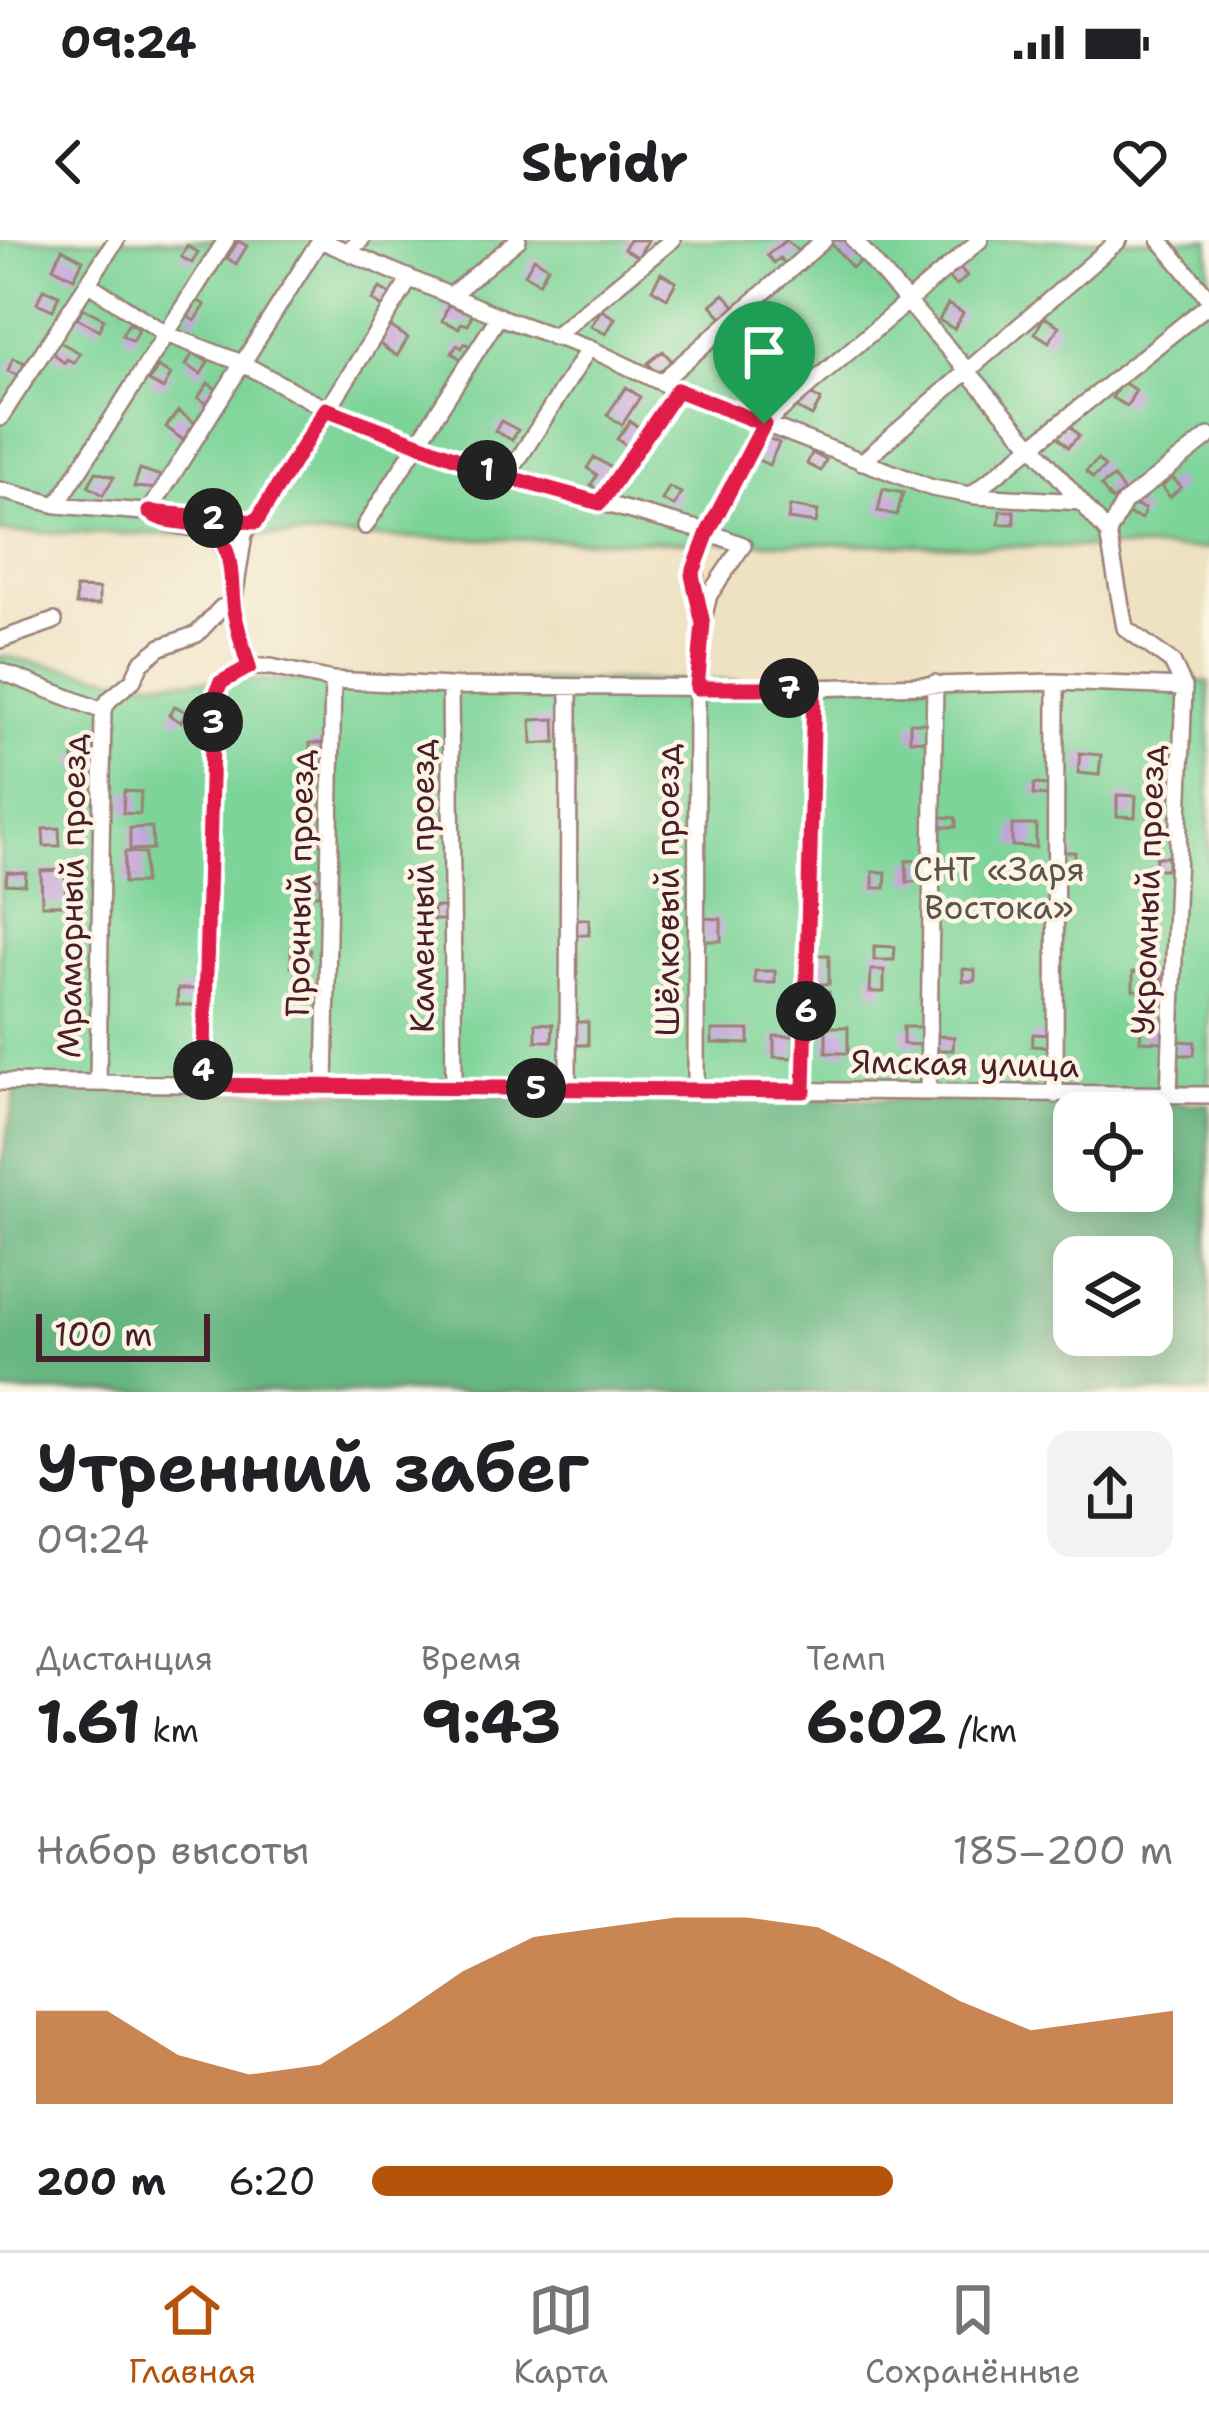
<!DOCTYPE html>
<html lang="ru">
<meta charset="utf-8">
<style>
body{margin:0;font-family:"Shantell Sans",sans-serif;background:#f2f2f2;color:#202124;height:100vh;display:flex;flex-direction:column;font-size:45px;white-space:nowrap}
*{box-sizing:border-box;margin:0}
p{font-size:39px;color:#757577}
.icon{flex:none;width:66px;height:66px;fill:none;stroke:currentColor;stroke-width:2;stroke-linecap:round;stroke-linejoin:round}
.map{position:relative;height:1152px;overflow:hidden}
.details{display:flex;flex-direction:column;background:#fff;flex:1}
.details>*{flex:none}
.tools{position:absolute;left:1053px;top:852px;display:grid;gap:24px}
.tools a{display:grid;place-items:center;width:120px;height:120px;border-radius:24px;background:#fff;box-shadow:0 6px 30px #0003;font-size:60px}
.scale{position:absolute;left:36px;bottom:30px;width:174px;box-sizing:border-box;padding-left:12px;border:6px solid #4a1f2b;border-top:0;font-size:33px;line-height:42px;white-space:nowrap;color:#4a1f2b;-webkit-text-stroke:9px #fcf5e5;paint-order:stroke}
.pin{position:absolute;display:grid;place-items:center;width:102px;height:102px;color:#fff;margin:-123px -51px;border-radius:50% 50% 50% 0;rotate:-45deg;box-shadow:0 0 12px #0007}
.pin .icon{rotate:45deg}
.km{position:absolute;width:60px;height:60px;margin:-30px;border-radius:50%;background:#222;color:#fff;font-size:33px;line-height:60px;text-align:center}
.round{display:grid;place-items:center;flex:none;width:126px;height:126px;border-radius:24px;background:#f2f2f2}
.head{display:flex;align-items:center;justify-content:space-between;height:204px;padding:0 36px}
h1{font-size:66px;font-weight:700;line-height:90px}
.metrics{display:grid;grid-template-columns:repeat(3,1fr);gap:18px;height:204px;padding:12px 36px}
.metrics div{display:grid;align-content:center}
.metrics b{font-size:60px;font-weight:700}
.metrics small{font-size:33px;font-weight:400}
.metrics p{font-size:33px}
.chart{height:336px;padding:24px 36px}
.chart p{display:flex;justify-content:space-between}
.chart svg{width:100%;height:216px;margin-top:12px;fill:#b45309;opacity:.7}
ul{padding:0 36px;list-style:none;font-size:39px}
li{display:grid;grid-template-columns:192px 144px 1fr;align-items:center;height:90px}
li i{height:30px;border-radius:15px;background:#b45309}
.status{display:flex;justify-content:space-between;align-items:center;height:84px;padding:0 60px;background:#fff;direction:ltr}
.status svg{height:33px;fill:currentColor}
header{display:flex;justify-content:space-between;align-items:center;height:156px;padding:0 36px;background:#fff;font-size:54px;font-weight:700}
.dock{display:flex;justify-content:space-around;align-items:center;height:168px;border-top:3px solid #e0e0e0;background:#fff;font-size:33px;color:#757577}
.dock a{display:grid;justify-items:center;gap:6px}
.dock .current{color:#b45309}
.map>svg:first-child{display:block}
.green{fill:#7dd499;stroke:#647a62;stroke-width:3}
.forest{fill:#66b681;stroke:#586a56;stroke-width:3;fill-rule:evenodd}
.building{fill:#c3a2db}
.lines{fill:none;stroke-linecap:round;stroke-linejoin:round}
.minor-casing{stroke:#9c8077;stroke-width:20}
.minor{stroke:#fff;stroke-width:15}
.route-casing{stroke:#fff;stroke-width:24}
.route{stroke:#e11d48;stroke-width:15}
.labels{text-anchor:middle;stroke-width:9;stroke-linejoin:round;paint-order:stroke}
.park-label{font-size:33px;fill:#59554c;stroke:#fcf5e5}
.street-label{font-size:33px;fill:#4a1f2b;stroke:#fcf5e5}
</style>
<div class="status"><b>09:24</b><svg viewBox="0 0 49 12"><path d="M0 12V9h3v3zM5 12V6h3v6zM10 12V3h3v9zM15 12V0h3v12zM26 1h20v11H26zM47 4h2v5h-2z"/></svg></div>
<header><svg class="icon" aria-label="back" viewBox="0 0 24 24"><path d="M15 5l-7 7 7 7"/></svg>Stridr<svg class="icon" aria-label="heart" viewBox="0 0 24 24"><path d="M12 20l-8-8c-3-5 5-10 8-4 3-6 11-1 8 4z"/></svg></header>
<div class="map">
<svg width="1209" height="1152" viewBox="0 0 1209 1152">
<rect width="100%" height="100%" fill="#fcf5e5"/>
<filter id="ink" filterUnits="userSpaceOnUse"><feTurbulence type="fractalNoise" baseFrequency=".00833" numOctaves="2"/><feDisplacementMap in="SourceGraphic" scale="24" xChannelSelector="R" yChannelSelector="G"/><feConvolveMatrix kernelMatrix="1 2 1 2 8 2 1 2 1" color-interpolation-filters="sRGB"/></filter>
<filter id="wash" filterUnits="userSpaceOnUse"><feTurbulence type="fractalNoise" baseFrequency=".004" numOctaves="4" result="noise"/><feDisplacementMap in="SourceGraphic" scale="48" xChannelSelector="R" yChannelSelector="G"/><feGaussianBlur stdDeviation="2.7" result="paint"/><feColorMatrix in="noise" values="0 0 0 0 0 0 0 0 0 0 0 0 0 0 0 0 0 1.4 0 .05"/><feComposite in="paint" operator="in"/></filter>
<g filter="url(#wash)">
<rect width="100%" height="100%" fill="#efe2c3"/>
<!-- green -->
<path class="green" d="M0,0H1209V309L0,292Z
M0,416L129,440L1209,442V855L0,842Z"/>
<!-- forest -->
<path class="forest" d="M16,848L1209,864V1152H0V932ZM1074,873H1152V951H1074ZM1074,1017H1152V1095H1074Z"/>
<g id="blocks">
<!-- building -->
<path class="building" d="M629,0H648L638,17L624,9Z
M786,0L800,13L785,25L780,18L774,23L767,15Z
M829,0H847L863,19L852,28Z
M238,1L247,6L236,24L227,18Z
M187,6L198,12L192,23L181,17Z
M62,9L83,20L74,38L53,27Z
M534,18L548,27L539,43L525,34Z
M957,25L967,36L956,46L946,35Z
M661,33L676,42L667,58L652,49Z
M380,48L393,56L386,69L372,60Z
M43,49L59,55L53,70L37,63Z
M724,54L736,67L723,78L711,65Z
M197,60L205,65L195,81L188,77Z
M948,64L963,73L954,89L939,80Z
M448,65L472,74L468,85L461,83L459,88L442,81Z
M83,68L104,79L99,90L77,78Z
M601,70L615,78L606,94L591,86Z
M1044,77L1059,86L1049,102L1035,93Z
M129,83L139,89L132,101L122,95Z
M387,84L408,98L397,116L375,101Z
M58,101L80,113L74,123L67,119L64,123L52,112Z
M465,103L470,106L461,119L452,113L457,105L462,108Z
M663,111L672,121L657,134L648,123Z
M193,113L208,122L201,134L186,125Z
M13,118L25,123L19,136L8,131Z
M158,127L171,135L163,149L149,141Z
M1122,142L1136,150L1127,166L1112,158Z
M208,143L219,151L209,165L198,158Z
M626,147L640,157L622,185L607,175Z
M806,152L821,160L812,176L797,168Z
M754,156L765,168L757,176L746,164Z
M178,171L195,183L183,200L166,187Z
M501,181L518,190L512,200L495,191Z
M630,181L644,191L630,209L617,199Z
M1067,183L1079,196L1068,207L1056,194Z
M764,196L779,203L769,225L754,218Z
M812,213L826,220L821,231L807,224Z
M594,217L616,231L603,253L591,245L597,235L587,228Z
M1098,220L1105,227L1093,238L1086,231Z
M140,229L161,236L157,249L134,247Z
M96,232L114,237L103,255L88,246Z
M1113,237L1124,252L1112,261L1101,246Z
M1172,237L1181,247L1170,257L1162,247Z
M669,247L681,253L674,266L662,260Z
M883,249L903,253L897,275L878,271Z
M1127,263L1145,269L1142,279L1124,273Z
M790,266L818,271L816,283L788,279Z
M1000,271H1014V284H999Z
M76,348L99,349V365H76Z
M175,466L186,472L181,482L169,475Z
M555,479L556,502L532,504L531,480Z
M910,483H927V501L910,500Z
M310,503H323V514H310Z
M1080,513L1101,515L1099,535L1078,533Z
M88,514L89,526L73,527V515Z
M1034,544L1048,545V556L1033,555Z
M124,551L141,552L140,574L123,573Z
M1117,555L1136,556L1135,577L1117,576Z
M941,577L956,578V587H941Z
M1012,585H1036V607L1012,606Z
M152,587L153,609L130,610V588Z
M59,588L60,606H44L43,589Z
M125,612L145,613L144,643H124Z
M1059,612H1075L1074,627H1059Z
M1156,617H1168V629H1155Z
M925,620V641L907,642L906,621Z
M65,630L66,665H42L41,631Z
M7,632L26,633L25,645L6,644Z
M873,632H886L885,648H873Z
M320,638V655H309V639Z
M433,667H444V680H433Z
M702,678L721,679V701H702Z
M574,679H589V695H574Z
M874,706L895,707L894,720H874Z
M291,709L310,710V727H291Z
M816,715H829V744H816Z
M963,729L975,730V741H963Z
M871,730H884V752H870Z
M755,731H775V743H755Z
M1133,732H1161V751L1133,750Z
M178,749H196L195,765H177Z
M815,752H829L830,765H816Z
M573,782H588V805H573Z
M536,783L553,784L552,801H536Z
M1141,786L1164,787V802L1140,801Z
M826,787H848V813H826Z
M903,787H922L921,805L903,804Z
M712,790H749V804L712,803Z
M1033,794L1049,795V807L1032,806Z
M774,796H795L794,818L774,817Z
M937,796L954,797L953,810H937Z
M1176,801L1195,802L1194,815H1175Z"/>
</g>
</g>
<g filter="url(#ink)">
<use href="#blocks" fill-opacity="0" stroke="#9c8077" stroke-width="3"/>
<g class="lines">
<defs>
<path id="minor" d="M854,0L1108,293L1125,388L1172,422L1184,447L1169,855
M1160,0L1209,59
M347,11L361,0
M89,44L166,94L242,123L326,169L507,237L708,292L743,305L709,355L704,375
M451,55L518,0
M553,97L672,0
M661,142L824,0
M0,178L116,0
M862,222L1119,0
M507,237L589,108
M0,250L57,265L157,273
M971,255L1209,64
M600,263L677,150
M57,265L226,0
M193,276L257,282L410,39
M365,286L499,76
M1108,293L1124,263L1209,196
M234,340C214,261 194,305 149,272L320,0L505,79L593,110L677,150L932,248L976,256L1081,262
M0,400L54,381
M249,427L233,365L244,294L252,281
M0,431L103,471
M450,446L454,846
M103,471L109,460L133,440L141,423L161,407L197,394L221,368L233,365
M0,842L1209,855
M98,843L103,471
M203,845L213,465L220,443L249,427H271L333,440L450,446L806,448L1056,442L1184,447
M325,847L333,440
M568,848L569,447
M696,851L697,448C700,428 704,407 702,386C700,360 691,342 698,316L764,184L980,0
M804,851L815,448
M928,852L935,443
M1055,855L1056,442"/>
</defs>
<!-- minor casing -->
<use href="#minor" class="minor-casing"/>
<!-- minor -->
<use href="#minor" class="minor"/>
</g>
</g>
<g class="lines" filter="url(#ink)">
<defs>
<path id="route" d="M677,150L764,184L708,292L692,335L703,384L697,448H814L804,851L203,845L213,465L220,443L249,427C243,408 238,390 234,371C229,343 238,300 203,287C183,279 167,285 149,272L256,282L326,169L507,237L600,263Z"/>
</defs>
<!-- route casing -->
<use href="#route" class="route-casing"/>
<!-- route -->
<use href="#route" class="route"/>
</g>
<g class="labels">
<!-- park labels -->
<g class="park-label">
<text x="999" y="641">СНТ «Заря<tspan x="999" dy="38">Востока»</tspan></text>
</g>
<!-- street labels -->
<g class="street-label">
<text transform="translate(299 643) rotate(-89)" y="12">Прочный проезд</text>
<text transform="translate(422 646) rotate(-90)" y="12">Каменный проезд</text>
<text transform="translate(667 650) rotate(-90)" y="12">Шёлковый проезд</text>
<text transform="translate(1147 650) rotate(-88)" y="12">Укромный проезд</text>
<text transform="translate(71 656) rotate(-89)" y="12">Мраморный проезд</text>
<text transform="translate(965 823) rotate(1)" y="12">Ямская улица</text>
</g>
</g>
</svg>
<div class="tools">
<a><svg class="icon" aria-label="locate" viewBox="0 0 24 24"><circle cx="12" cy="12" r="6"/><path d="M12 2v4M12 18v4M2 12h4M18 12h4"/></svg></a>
<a><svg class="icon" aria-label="layers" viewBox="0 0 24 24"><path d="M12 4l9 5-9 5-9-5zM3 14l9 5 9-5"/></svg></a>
</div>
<div class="scale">100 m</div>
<div class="pin" style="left:764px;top:184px;background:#1e9e55"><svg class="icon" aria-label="arrive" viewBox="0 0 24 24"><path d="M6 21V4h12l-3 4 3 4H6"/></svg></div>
<b class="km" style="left:487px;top:230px">1</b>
<b class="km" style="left:213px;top:278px">2</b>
<b class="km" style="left:213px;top:482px">3</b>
<b class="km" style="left:203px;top:830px">4</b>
<b class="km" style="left:536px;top:848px">5</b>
<b class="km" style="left:806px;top:771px">6</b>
<b class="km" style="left:789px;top:448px">7</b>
</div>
<section class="details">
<div class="head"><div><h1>Утренний забег</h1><p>09:24</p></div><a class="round"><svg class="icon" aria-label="share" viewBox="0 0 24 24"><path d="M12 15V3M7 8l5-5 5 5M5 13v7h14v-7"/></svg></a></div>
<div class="metrics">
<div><p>Дистанция</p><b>1.61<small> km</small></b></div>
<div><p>Время</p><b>9:43</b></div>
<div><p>Темп</p><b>6:02<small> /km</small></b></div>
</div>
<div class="chart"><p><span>Набор высоты</span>185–200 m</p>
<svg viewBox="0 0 160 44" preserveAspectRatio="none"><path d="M0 44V25L10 25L20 34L30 38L40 36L50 27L60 17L70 10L80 8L90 6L100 6L110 8L120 15L130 23L140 29L150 27L160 25V44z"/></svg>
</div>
<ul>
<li><b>200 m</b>6:20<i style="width:65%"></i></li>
</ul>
</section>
<nav class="dock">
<a class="current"><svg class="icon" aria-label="home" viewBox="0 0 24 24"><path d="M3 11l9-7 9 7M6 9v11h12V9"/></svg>Главная</a>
<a><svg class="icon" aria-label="map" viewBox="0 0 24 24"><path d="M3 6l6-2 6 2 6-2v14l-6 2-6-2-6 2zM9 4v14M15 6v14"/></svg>Карта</a>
<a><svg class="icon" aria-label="saved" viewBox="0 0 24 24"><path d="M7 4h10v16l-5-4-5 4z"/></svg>Сохранённые</a>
</nav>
